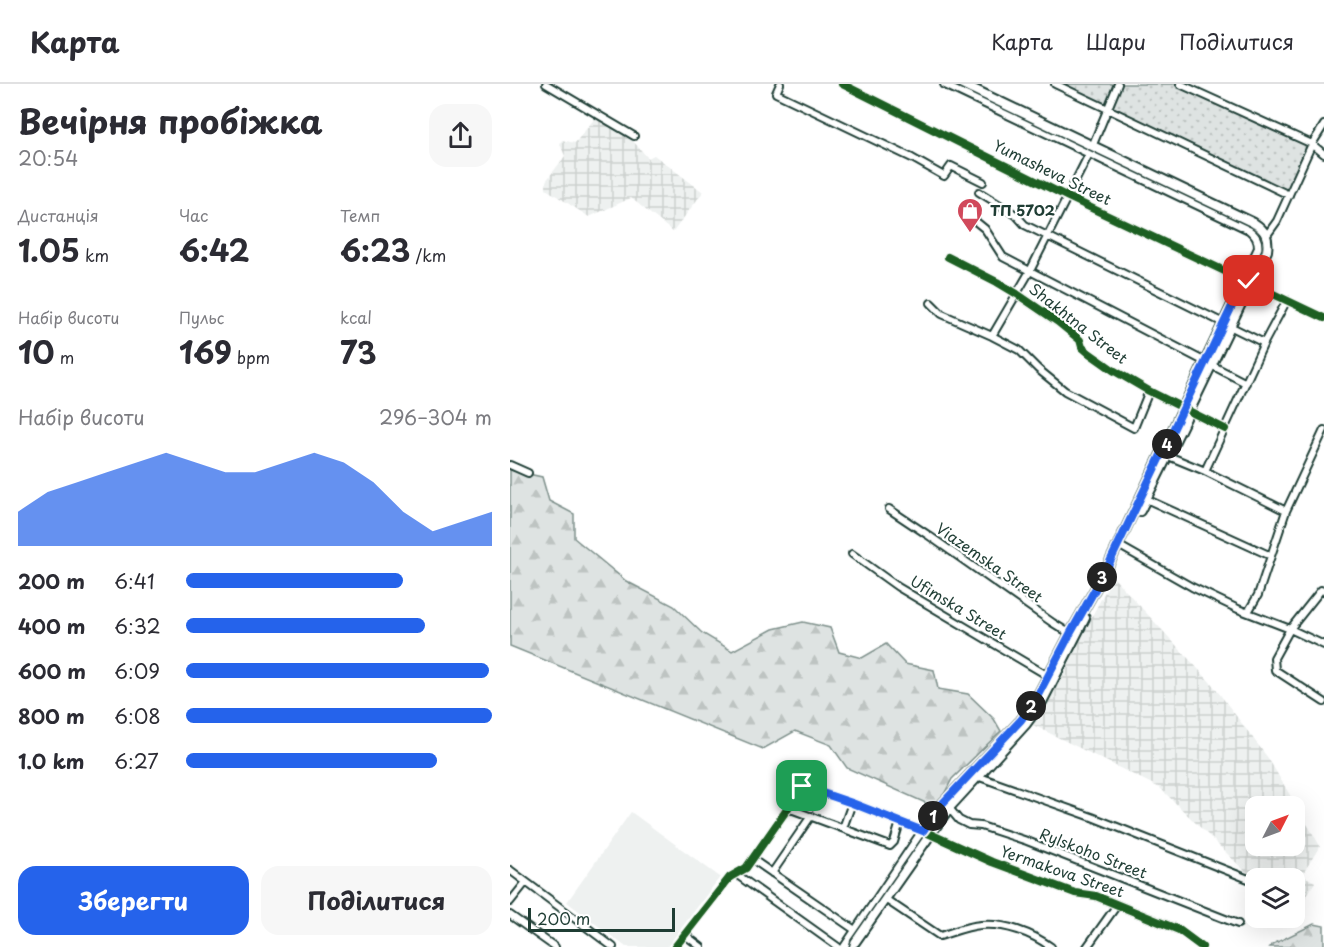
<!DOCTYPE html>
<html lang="uk">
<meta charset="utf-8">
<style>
body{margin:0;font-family:"Playpen Sans",sans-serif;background:#f7f7f7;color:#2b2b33;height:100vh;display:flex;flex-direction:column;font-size:22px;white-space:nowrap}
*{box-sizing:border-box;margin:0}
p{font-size:20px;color:#7c7c81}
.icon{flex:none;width:33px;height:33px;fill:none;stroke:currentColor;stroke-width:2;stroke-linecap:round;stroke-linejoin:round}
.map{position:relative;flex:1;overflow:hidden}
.sheet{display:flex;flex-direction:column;background:#fff;width:510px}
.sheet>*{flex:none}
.needle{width:39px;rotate:48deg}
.fabs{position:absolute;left:735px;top:712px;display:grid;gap:12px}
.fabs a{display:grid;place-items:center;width:60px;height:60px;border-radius:12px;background:#fff;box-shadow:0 6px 24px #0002;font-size:30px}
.scale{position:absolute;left:18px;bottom:15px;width:147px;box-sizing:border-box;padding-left:6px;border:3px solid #1f3d34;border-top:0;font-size:16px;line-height:21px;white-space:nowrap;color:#1f3d34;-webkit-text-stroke:4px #fff;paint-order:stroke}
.pin{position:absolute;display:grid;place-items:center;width:51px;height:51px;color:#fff;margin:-26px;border-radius:12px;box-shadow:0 3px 9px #0006}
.km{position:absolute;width:30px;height:30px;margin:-15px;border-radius:50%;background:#222;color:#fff;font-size:16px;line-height:30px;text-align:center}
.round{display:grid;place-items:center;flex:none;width:63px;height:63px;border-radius:18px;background:#f7f7f7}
.overview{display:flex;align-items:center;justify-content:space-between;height:102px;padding:0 18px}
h1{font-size:33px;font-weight:700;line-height:45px}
.metrics{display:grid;grid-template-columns:repeat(3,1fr);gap:9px;height:102px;padding:6px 18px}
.metrics div{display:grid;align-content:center}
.metrics b{font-size:30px;font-weight:700}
.metrics small{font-size:16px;font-weight:400}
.metrics p{font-size:16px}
.chart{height:168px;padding:12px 18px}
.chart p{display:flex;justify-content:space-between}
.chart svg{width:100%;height:108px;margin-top:6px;fill:#2563eb;opacity:.7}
.cta{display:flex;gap:12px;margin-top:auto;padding:12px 18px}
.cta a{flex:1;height:69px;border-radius:18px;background:#2563eb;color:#fff;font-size:24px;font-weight:700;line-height:69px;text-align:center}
.cta a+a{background:#f7f7f7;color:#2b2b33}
ul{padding:0 18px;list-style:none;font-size:20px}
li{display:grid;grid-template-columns:96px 72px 1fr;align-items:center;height:45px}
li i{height:15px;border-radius:8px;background:#2563eb}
header{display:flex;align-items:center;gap:36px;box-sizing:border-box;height:84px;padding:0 30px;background:#fff;border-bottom:2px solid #e1e1e2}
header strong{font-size:28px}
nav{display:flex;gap:33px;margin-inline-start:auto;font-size:21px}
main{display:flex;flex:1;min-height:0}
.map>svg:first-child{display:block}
.built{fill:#eef1f0}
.industrial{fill:url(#industrial-grid);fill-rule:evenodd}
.forest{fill:url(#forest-firs);stroke:#7e908b;stroke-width:1.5}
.park{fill:url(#park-dots);stroke:#7e908b;stroke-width:1.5}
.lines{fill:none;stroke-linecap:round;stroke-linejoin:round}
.minor-casing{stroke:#1f3d34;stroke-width:10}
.major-casing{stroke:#1f3d34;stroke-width:12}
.minor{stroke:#fff;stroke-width:6}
.major{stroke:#fff;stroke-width:8}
.tram{stroke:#1f3d34;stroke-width:1.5}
.cycleway-casing{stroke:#fff;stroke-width:11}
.cycleway{stroke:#1b5e20;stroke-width:8}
.route-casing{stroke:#fff;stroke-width:12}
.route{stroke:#2563eb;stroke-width:8}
.labels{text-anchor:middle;stroke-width:4.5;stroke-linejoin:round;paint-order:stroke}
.street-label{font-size:15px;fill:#1f3d34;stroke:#fff}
.poi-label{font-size:15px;font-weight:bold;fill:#1f3d34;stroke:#fff;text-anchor:start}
</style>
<header>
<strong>Карта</strong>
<nav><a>Карта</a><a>Шари</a><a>Поділитися</a></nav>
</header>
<main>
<section class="sheet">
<div class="overview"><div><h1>Вечірня пробіжка</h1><p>20:54</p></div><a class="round"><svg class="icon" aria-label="share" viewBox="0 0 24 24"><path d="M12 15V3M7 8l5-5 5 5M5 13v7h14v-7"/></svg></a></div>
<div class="metrics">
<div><p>Дистанція</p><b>1.05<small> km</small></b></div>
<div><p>Час</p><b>6:42</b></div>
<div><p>Темп</p><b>6:23<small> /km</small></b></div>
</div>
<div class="metrics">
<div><p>Набір висоти</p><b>10<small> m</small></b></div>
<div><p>Пульс</p><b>169<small> bpm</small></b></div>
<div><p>kcal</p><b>73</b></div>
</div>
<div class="chart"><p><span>Набір висоти</span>296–304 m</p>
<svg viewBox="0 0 160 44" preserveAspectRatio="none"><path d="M0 44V30L10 22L20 18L30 14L40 10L50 6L60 10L70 14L80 14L90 10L100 6L110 10L120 18L130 30L140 38L150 34L160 30V44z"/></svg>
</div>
<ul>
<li><b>200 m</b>6:41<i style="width:71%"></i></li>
<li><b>400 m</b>6:32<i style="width:78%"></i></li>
<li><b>600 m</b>6:09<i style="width:99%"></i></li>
<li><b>800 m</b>6:08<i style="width:100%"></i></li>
<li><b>1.0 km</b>6:27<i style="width:82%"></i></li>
</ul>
<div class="cta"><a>Зберегти</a><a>Поділитися</a></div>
</section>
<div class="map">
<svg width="814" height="863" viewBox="0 0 814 863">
<defs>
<pattern id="industrial-grid" width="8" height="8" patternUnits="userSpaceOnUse" patternTransform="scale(1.5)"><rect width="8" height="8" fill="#eef1f0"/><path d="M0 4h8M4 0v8" fill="none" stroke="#ccd0ce"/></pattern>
<pattern id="forest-firs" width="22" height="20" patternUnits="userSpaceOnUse" patternTransform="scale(1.5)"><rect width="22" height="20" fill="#dee3e2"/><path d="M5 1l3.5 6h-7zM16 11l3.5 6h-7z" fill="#bec4c2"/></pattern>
<pattern id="park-dots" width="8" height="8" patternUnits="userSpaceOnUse" patternTransform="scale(1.5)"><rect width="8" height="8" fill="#dee3e2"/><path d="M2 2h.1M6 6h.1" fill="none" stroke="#bec4c2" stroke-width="1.8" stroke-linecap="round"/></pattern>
</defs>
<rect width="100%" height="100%" fill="#fff"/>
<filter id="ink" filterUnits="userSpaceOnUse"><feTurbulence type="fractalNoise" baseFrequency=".0167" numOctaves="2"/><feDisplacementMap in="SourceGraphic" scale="12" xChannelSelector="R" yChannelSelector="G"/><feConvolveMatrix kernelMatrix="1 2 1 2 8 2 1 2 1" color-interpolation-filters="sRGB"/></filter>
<g filter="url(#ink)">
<!-- built -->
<path class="built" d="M121,728L210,793L157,863H116L57,818Z"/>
<!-- industrial -->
<path class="industrial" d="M93,33L117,54L123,57L138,74L144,71L193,108L163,148L121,114L79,133L36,105V97L55,72L50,60L52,56L65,59L85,34Z
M603,493L702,600L758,674L810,762L792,791L805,798L785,831L784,795H746L745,797L650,704L523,641ZM746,723H784V762H746Z"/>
<!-- forest -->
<path class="forest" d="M0,386L32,393L39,417L64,430V454L116,497L164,522L192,549L222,567L263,545L293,538L320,544L329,568L352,574L376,560L395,580L424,586L428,605L458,610L484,635L491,647L442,695L427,724L337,684L321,661L285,647L253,665L0,562Z
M804,840L814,842V863H760L763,860Z"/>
<!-- park -->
<path class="park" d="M552,0H665L798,61L777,108Z"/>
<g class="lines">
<defs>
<path id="minor" d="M36,0L124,52
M270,0L266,9L402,74L434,92L441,82L473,98
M332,0L558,113L814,234
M545,0L779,111
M670,0L802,60L814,70
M469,108L506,131L515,141L754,259
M459,132L475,145L493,173L736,299
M757,151L767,137L802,60L814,41
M438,173L487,198L507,210L548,238L570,256L572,263L579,269L603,286L639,307L715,345
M421,219L432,230L482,252L509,266L528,285L555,307L624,344L639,307
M482,252L520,187L579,70L608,0
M656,371L695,387L776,427
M0,381L18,389
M695,387L754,259L777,216
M636,415L761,472
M379,425L418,451L543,539L564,552
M608,461L682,503L728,525L780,545L814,561
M342,470L388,503L540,593
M814,507L811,506L780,545L764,574L765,586L814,618
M738,528L748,511L776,427L814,346
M464,691L582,733L746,798
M435,722L439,724L449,736L459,741L471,742L517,757L728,840
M278,724L380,762L384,758L390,738
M333,744L342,719
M242,775L345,846
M0,786L103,863
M262,789L301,732
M226,790L328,863
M375,815L430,852C443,848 457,842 471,841C495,839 522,849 541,863
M0,818L16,798
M0,831L45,863
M175,851L191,863
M165,863L220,793L236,784L278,724L288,702H292L342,719L390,738L420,750L482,778L565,809L586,812L669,846L692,863
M577,863L607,821"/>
<path id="major" d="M453,0L744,139C755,146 759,153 757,167C714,253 674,341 630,427
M335,863L413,747L432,720L511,636L526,615L560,550L597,484L749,164C749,155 746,151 739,145L435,0
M338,863L345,858L439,724L516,640L532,618L575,534"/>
</defs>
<!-- minor casing -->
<use href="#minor" class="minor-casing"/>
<!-- major casing -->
<use href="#major" class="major-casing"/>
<!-- minor -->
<use href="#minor" class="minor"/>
<!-- major -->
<use href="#major" class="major"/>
<!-- tram -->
<path class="tram" d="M339,863L341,856L435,721L513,638L528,616L562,551L598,485L654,371L697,279L752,165C753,154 749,149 741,143L441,0"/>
<defs>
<path id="cycleway" d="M332,0L558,113L814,234
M438,173L487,198L507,210L548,238L570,256L572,263L579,269L603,286L639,307L715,345
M165,863L220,793L236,784L278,724L288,702H292L342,719L390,738L420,750L482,778L565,809L586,812L669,846L692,863"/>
</defs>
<!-- cycleway casing -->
<use href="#cycleway" class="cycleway-casing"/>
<!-- cycleway -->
<use href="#cycleway" class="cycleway"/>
</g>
</g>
<g class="lines" filter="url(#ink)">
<defs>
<path id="route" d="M292,702L342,719L413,747L432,720L511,636L526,615L560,550L597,484L735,195L739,197"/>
</defs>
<!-- route casing -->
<use href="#route" class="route-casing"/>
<!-- route -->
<use href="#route" class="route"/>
</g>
<!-- icons -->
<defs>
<symbol id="shop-pin" viewBox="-11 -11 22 30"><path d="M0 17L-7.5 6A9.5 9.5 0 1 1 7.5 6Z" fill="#d1495b" stroke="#fff"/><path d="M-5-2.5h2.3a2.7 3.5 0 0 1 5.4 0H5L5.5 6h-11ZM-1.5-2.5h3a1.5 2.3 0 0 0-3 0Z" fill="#fff"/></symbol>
</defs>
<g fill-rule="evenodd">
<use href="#shop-pin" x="445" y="112" width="30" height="40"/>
</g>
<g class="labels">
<!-- street labels -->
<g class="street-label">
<text transform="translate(542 89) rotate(26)" y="5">Yumasheva Street</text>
<text transform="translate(568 240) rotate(38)" y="5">Shakhtna Street</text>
<text transform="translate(479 479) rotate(35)" y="5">Viazemska Street</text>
<text transform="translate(448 524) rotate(31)" y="5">Ufimska Street</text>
<text transform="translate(583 770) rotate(21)" y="5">Rylskoho Street</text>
<text transform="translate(552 788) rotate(19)" y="5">Yermakova Street</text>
</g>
<!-- poi labels -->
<g class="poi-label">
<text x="480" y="132">ТП 5702</text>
</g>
</g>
</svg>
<div class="fabs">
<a><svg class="needle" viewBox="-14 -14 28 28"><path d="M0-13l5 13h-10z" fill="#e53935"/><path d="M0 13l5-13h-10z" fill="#7c7c81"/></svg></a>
<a><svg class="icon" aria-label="layers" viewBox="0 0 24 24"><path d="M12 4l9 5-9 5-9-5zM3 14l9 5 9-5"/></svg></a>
</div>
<div class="scale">200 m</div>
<div class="pin" style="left:292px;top:702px;background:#1e9e55"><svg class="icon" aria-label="arrive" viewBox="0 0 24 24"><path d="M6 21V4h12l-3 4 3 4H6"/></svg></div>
<div class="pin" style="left:739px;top:197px;background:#d93025"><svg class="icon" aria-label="check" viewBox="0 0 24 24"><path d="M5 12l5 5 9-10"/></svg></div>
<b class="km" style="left:423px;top:732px">1</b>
<b class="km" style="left:521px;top:622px">2</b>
<b class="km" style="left:592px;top:493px">3</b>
<b class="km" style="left:657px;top:360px">4</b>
</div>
</main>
